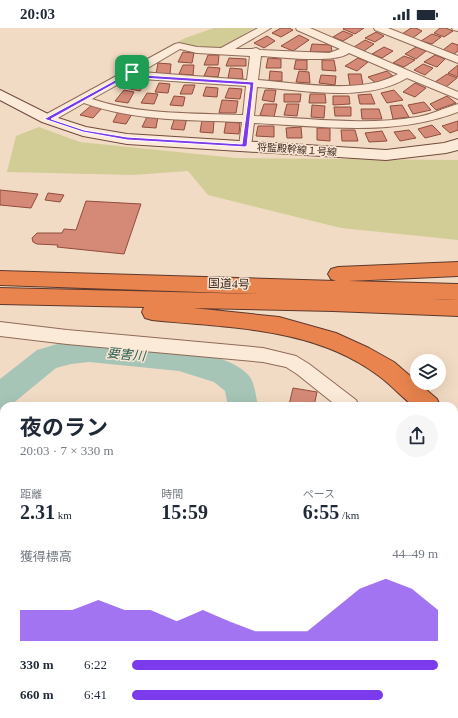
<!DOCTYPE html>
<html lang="ja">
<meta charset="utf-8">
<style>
body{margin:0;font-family:"Times New Roman","Noto Sans JP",serif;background:#f6f6f7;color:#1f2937;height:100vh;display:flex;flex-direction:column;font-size:15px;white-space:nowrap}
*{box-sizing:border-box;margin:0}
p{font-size:13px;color:#747a83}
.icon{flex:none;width:22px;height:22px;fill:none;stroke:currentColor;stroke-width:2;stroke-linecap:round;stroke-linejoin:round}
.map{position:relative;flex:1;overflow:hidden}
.side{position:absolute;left:0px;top:374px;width:458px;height:316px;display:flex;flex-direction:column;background:#fff;border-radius:12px 12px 0 0;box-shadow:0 4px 16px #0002}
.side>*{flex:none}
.fabs{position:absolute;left:410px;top:326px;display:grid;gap:8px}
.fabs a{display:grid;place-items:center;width:36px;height:36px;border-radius:50%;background:#fff;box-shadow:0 4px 16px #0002;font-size:20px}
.pin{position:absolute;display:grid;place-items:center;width:34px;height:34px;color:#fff;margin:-17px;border-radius:8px;box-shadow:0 2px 6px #0006}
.round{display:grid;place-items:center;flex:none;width:42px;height:42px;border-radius:21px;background:#f6f6f7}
.head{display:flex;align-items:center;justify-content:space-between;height:68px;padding:0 20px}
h1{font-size:22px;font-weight:700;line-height:30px}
.metrics{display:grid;grid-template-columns:repeat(3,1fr);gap:6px;height:68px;padding:4px 20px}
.metrics div{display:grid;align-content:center}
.metrics b{font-size:20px;font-weight:700}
.metrics small{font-size:11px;font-weight:400}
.metrics p{font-size:11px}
.chart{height:112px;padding:8px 20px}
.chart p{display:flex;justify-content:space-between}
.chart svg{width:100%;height:72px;margin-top:4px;fill:#7c3aed;opacity:.7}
ul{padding:0 20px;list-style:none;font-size:13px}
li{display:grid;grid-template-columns:64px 48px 1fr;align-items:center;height:30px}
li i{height:10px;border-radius:5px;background:#7c3aed}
.status{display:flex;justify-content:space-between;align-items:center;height:28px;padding:0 20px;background:#fff;direction:ltr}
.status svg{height:11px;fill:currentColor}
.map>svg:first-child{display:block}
.green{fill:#d2cd97}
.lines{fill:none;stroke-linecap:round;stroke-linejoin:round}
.river{fill:#a6c5b6;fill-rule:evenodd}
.building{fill:#d48a77;stroke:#914c3c}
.street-casing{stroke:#8f6a58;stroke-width:2}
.secondary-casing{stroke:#714b3b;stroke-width:2}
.highway-casing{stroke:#5d392d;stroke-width:2}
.street{fill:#fcead9;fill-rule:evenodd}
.secondary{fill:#fcead9;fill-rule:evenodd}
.highway{fill:#e9844e;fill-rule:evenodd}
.route{fill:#7c3aed;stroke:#fff;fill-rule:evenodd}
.labels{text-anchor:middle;stroke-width:3;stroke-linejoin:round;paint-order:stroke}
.far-street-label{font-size:10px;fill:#3e271e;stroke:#f9e7d5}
.street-label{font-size:12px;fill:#3e271e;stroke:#f9e7d5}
.water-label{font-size:13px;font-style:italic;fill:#2c5f51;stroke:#f9e7d5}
</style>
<div class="status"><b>20:03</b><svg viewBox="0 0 49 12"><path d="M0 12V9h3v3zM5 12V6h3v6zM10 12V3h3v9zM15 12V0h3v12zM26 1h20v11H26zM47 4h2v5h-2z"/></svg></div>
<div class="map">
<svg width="458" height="690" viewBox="0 0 458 690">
<rect width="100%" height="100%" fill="#f2dbc4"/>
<!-- green -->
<path class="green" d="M214,0H254C244,6 233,15 221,19C210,23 188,20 178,14L185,10Z
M39,99L80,114L236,130L458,132V212L341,200L208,167L188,143L133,147L7,144L16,108Z"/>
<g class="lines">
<!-- river -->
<path class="river" d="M89,310C124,314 229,319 250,349C255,357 256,369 258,378H228L225,363L214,354L179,343L89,334L71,336L56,340L11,377L4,378V380L0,381V351L37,322L71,312Z
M454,487L458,488V523L454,522Z"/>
</g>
<!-- building -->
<path class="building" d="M281,0H289L293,2L281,9L272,5Z
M344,0H364L355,6L343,1Z
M411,0H416L422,3L413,10L402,6Z
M440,0H446L453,3L444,9L434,5Z
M343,3L353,7L343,13L333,9Z
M376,4L384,8L375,14L365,10Z
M432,6L441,9L432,16L421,13Z
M299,7L309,12L293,23L281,18Z
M267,8L275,13L264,20L254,15Z
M365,12L374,16L364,23L354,19Z
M452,15L458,17V23L454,26L443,22Z
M312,16L331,17L332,24H310Z
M384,19L393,23L382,30L372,26Z
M416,19L426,23L416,31L405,26Z
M183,24L194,25L192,35L178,34Z
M208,27H219L218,37H204Z
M435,27L445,31L437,39L424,34Z
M404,28L415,32L404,39L393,35Z
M229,30L246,31V38H226Z
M268,30L281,31V40H266Z
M358,30L368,34L357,43L345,38Z
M296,32H307V42L294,41Z
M322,32H334L336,43L322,42Z
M158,35L171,36L170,46H156Z
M423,36L433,40L425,47L414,42Z
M183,37H194L193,47L179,46Z
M458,37V49L448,45Z
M208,39L220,40L218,49L204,48Z
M230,40L242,41L243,51L228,50Z
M270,43L282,44V53H269Z
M299,43L309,44L310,55L296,54Z
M387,43L393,48L376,55L368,49Z
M348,46H361L363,57L350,58Z
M447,46L457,50L446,59L435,54Z
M321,47L336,48L335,57L319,55Z
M133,51L146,52L140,63L125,60Z
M159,55L170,56L168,65L155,64Z
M415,55L426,60L415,69L403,64Z
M184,57H195L192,66H180Z
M206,59L218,60L217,69L203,68Z
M229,60L242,61L240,71L225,70Z
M124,62L134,64L128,75L115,73Z
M265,62H276L274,74L262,72Z
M394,62L403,72L387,75L381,65Z
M147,65L158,66L154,76L141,75Z
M284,66H301L300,74H284Z
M310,66H325L326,75H309Z
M371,66L375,76H360L358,67Z
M174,68L185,69L183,78L170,77Z
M333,68H349L350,76L333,77Z
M447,68L456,75L436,82L430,76Z
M222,72L238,73L236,85H219Z
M424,74L431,82L413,86L408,77Z
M264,76H277L274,89L260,87Z
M287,76H299L297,88L284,87Z
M92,77L102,80L93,90L80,87Z
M312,77L325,78L324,90L311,89Z
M402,77L409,89L393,91L390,78Z
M334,79H351V88H335Z
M361,81H379L382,91H362Z
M118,84L132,86L126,96L113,94Z
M147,89H158L156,100L142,99Z
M175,89L187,90L184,102L171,101Z
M202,92L214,93L213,105L200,104Z
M458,93V102L450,105L442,98Z
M226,94L240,95L239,106L224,105Z
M432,97L441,106L425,110L418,101Z
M258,98H274V109L256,108Z
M301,99L302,110H287L286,100Z
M317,100H330V113L317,112Z
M341,102H355L358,113H342Z
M409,102L416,110L400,113L394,104Z
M382,103L387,113L369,114L365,105Z
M0,162L38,166L31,180L0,177Z
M48,165L64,167L60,174L45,172Z
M86,173L141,176L124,226L57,219L58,217L37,216L33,214L32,210L37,205H62L64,201L76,202Z
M293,360L317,364L314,378L289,377Z
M1,640L4,646V675L0,679Z
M40,686H77L72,690H42Z"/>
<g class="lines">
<defs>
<path id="street" d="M258,0H271L235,21H252L256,20L260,22L329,25L340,21L297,2L296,0H310L458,64V71L407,50C365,75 304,62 257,59L254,88C308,90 364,98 417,89C431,87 444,80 458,76V84C393,109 322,98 254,95L251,118L249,121H241L239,118L242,94C189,92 134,93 84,75L51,94H43L41,91L43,88L175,16L179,15L197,19L221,20ZM180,21L197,25L250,28L247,52L141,44ZM349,25L398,46C362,67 299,55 258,52L261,28C280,29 335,36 349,25ZM133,48L142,51L246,58L243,87C193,85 139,87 92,71Z
M374,0H388L458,28V35L375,2Z
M452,0H458V3L453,2Z
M0,294L67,302L263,320L296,328L309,336L356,372L359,378H337L297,346L286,339L263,334L67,316L0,308Z
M454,454L458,455V475L454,474Z
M0,612L4,613V635L0,634Z
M96,686H121L123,690H98Z"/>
<path id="secondary" d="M0,62L52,88L86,99L127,106L386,122L444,115L458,111V122L446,125L386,132L127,116L83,108L42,94L0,72Z"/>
<path id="highway" d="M458,234V248L348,253L458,256V272L432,271L458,272V288L333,283L193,280L279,289L336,305L369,320L394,334L437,371L440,378H413C401,368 391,357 379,348C314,299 229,300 152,292L145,290L142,284L144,279L0,276V260L258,266L0,257V243L336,253L331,251L328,246L331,241L338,239Z
M454,391L458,393V417L454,415Z"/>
</defs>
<!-- street casing -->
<use href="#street" class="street-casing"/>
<!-- secondary casing -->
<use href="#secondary" class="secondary-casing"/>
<!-- highway casing -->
<use href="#highway" class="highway-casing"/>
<!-- street -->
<use href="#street" class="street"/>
<!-- secondary -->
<use href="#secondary" class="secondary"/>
<!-- highway -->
<use href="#highway" class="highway"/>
</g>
<!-- route -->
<path class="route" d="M132,43L143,47L254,54L247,118L245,119L127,112L83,104L44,91ZM132,46L142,50L250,57L242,116L127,109L84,102L51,91Z"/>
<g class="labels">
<!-- far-street labels -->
<g class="far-street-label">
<text transform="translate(297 121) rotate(4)" y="4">将監殿幹線１号線</text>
</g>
<!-- street labels -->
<g class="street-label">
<text transform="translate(229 256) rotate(2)" y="4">国道4号</text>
</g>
<!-- water labels -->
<g class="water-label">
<text transform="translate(126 326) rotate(5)" y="5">要害川</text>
</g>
</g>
</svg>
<div class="fabs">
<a><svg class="icon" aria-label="layers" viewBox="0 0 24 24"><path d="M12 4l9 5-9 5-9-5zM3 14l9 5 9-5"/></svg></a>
</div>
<div class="pin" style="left:132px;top:44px;background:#1e9e55"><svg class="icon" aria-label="arrive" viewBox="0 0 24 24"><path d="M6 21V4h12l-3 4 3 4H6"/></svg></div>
<section class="side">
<div class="head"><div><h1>夜のラン</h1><p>20:03 · 7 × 330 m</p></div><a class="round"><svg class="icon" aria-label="share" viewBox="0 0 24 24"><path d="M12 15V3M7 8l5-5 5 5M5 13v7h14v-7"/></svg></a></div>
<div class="metrics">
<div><p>距離</p><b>2.31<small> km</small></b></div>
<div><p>時間</p><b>15:59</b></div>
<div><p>ペース</p><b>6:55<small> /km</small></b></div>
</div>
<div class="chart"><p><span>獲得標高</span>44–49 m</p>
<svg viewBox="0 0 160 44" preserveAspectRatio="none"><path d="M0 44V25L10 25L20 25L30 19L40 25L50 25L60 32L70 25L80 32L90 38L100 38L110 38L120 25L130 12L140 6L150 12L160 25V44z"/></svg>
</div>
<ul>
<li><b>330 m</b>6:22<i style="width:100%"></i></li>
<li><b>660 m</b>6:41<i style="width:82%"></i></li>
</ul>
</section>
</div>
